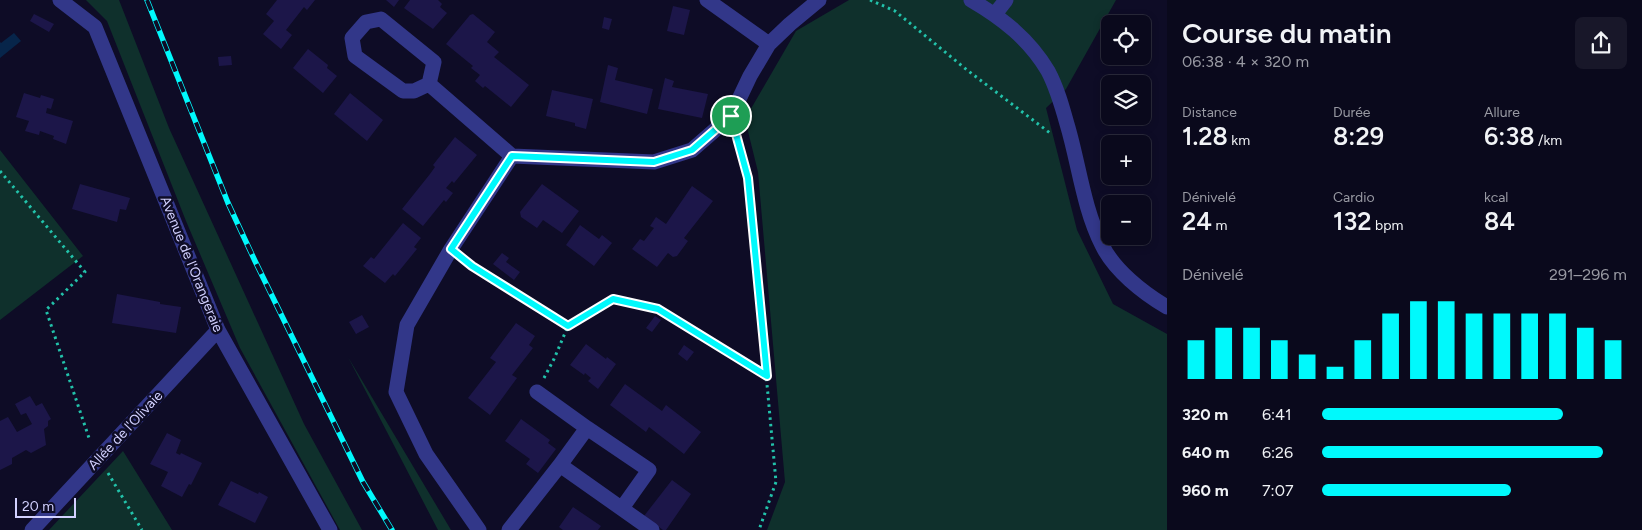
<!DOCTYPE html>
<html lang="fr">
<meta charset="utf-8">
<style>
body{margin:0;font-family:Figtree,sans-serif;background:#181729;color:#f1f3f6;height:100vh;display:flex;flex-direction:column;font-size:19px;white-space:nowrap}
*{box-sizing:border-box;margin:0}
p{font-size:16px;color:#999aa3}
.icon{flex:none;width:28px;height:28px;fill:none;stroke:currentColor;stroke-width:2;stroke-linecap:round;stroke-linejoin:round}
.map{position:relative;flex:1;overflow:hidden}
.sheet{display:flex;flex-direction:column;background:#0a091c;width:475px}
.sheet>*{flex:none}
.tools{position:absolute;left:1101px;top:15px;display:grid;gap:10px}
.tools a{display:grid;place-items:center;width:50px;height:50px;border-radius:8px;background:#0a091c;box-shadow:0 2px 8px #0003,0 0 0 1px #2a2a3b;font-size:25px}
.scale{position:absolute;left:15px;bottom:12px;width:61px;box-sizing:border-box;padding-left:5px;border:2px solid #d2d1ff;border-top:0;font-size:14px;line-height:18px;white-space:nowrap;color:#d2d1ff;-webkit-text-stroke:4px #0e0c26;paint-order:stroke}
.pin{position:absolute;display:grid;place-items:center;width:42px;height:42px;color:#fff;margin:-21px;border:2px solid #fff;border-radius:50%;box-shadow:0 1px 5px #0007}
.round{display:grid;place-items:center;flex:none;width:52px;height:52px;border-radius:8px;background:#181729}
.overview{display:flex;align-items:center;justify-content:space-between;height:85px;padding:0 15px}
h1{font-size:28px;font-weight:600;line-height:38px}
.figures{display:grid;grid-template-columns:repeat(3,1fr);gap:8px;height:85px;padding:5px 15px}
.figures div{display:grid;align-content:center}
.figures b{font-size:25px;font-weight:600}
.figures small{font-size:14px;font-weight:400}
.figures p{font-size:14px}
.chart{height:140px;padding:10px 15px}
.chart p{display:flex;justify-content:space-between}
.chart svg{width:100%;height:90px;margin-top:5px;stroke:#00f9fc;stroke-width:6}
ul{padding:0 15px;list-style:none;font-size:16px}
li{display:grid;grid-template-columns:80px 60px 1fr;align-items:center;height:38px}
li i{height:12px;border-radius:6px;background:#00f9fc}
main{display:flex;flex:1;min-height:0}
.map>svg:first-child{display:block}
.green{fill:#0f302c}
.water{fill:#07254a}
.building{fill:#1c1649}
.lines{fill:none;stroke-linecap:round;stroke-linejoin:round}
.path{stroke:#22c2aa;stroke-width:3;stroke-dasharray:2.5 4;stroke-linecap:butt}
.minor{stroke:#323789;stroke-width:15}
.rail-casing{stroke:#00f9fc;stroke-width:5.5}
.rail{stroke:#0e0c26;stroke-width:4;stroke-dasharray:11;stroke-linecap:butt}
.route-casing{stroke:#fff;stroke-width:10}
.route{stroke:#00f9fc;stroke-width:6}
.labels{text-anchor:middle;stroke-width:5;stroke-linejoin:round;paint-order:stroke}
.street-label{font-size:14px;fill:#d2d1ff;stroke:#0e0c26}
</style>
<main>
<div class="map">
<svg width="1167" height="530" viewBox="0 0 1167 530">
<rect width="100%" height="100%" fill="#0e0c26"/>
<!-- green -->
<path class="green" d="M86,0H119L169,128L304,424L362,530H340L240,348L186,221L107,21Z
M849,0H1116L1066,89L1046,108L1077,230L1113,304L1167,334V530H767L785,482L758,172L745,119L796,31Z
M0,150L83,256L0,320Z
M348,357L451,530H438Z
M123,451L172,530H49Z"/>
<!-- water -->
<path class="water" d="M14,33L21,41L0,58V42L1,43Z"/>
<!-- building -->
<path class="building" d="M277,0H315L307,10L304,7L286,30L292,35L281,49L263,34L274,21L266,14Z
M386,0H399L394,7Z
M410,0H438L442,4L440,7L447,13L433,29L404,8Z
M673,6L690,10L684,35L667,31Z
M34,14L54,24L49,32L30,21Z
M473,14L495,32L487,42L499,52L494,57L529,85L511,107L485,86L483,88L475,81L480,75L471,68L473,66L446,44L470,15Z
M604,17L612,19L609,30L602,28Z
M308,49L328,65L327,68L337,76L323,93L293,68Z
M231,56L232,65L219,66L218,57Z
M608,65L618,68L615,80L653,89L647,114L600,102Z
M665,78L674,81L672,87L708,94L702,118L658,109Z
M552,90L593,99L586,129L575,126V123L546,116Z
M24,93L40,98L41,95L54,99L51,109L47,108L46,113L73,121L66,144L53,139L54,136L40,131L39,135L25,131L29,121L16,117Z
M350,93L383,120L367,141L334,114Z
M455,137L477,155L454,183L452,181L446,188L453,193L446,202L444,200L423,226L402,209L430,174L435,167L433,165Z
M80,184L130,198L126,210L120,209L117,222L72,209Z
M542,184L579,211L562,233L543,220L537,228L521,217L520,212Z
M692,186L713,201L684,238L688,241L677,256L673,257L668,253L657,267L632,249L640,239L644,241L654,228L650,226L656,217L666,224Z
M403,223L421,238L414,247L417,249L395,276L393,274L385,283L363,266L371,257L374,259Z
M580,225L599,239L602,235L612,243L594,266L566,245Z
M502,253L509,258L506,262L520,272L514,280L493,264Z
M117,294L160,302V304L181,307L176,333L112,323Z
M362,315L369,327L356,334L349,322Z
M655,316L661,320L652,332L646,328Z
M516,323L535,336L529,345L533,348L512,375L517,378L490,415L468,398L496,362L490,358Z
M586,344L606,359L607,357L616,364L598,389L588,381L591,378L585,373L584,375L570,365Z
M684,345L694,352L687,361L678,354Z
M625,384L662,411L666,405L701,432L684,454L649,427L646,432L610,405Z
M30,396L36,406L42,403L51,419L48,421V426L44,429L46,445L31,453L26,450L12,458V464L0,470V421L8,417L17,432L32,424L26,413L21,415L15,404Z
M521,419L550,440L548,443L556,449L538,473L526,464L530,459L505,441Z
M167,433L181,440L176,453L180,455L181,453L202,463L191,485L189,484L182,497L161,486L168,472L150,464Z
M672,480L691,494L666,530H663L644,516Z
M231,481L258,494L259,492L268,497L255,523L218,505Z
M573,507L601,526L598,530H563L559,527Z"/>
<g class="lines">
<!-- path -->
<path class="path" d="M870,0L895,11L967,70L1050,133
M736,134L748,178L776,482L759,530
M0,171L85,272L46,310L90,441
M465,260L568,326L613,299L658,309L766,376
M544,378L554,359L568,326
M108,473L142,530"/>
<!-- minor -->
<path class="minor" d="M60,0L95,27L218,330L330,530
M707,0L769,44
M971,0C1002,18 1029,39 1048,71C1057,88 1062,106 1067,124C1079,164 1083,207 1102,245C1114,270 1143,293 1167,307
M995,14L1006,0
M429,84L414,91H403L355,56L352,38L366,22L381,19L434,62L429,84L512,156
M537,392L587,428
M560,465L587,428L649,470L622,508
M32,530L218,330
M479,530L426,454L396,392L407,325L451,249L512,156L654,162L692,150L731,116L750,76L769,44L790,24L819,0
M509,530L560,465L652,530"/>
<defs>
<path id="rail" d="M147,0L228,203L255,261L363,482L392,530"/>
</defs>
<!-- rail casing -->
<use href="#rail" class="rail-casing"/>
<!-- rail -->
<use href="#rail" class="rail"/>
</g>
<g class="lines">
<defs>
<path id="route" d="M731,116L748,178L767,376L658,309L613,299L568,326L472,266L451,249L512,156L654,162L692,150Z"/>
</defs>
<!-- route casing -->
<use href="#route" class="route-casing"/>
<!-- route -->
<use href="#route" class="route"/>
</g>
<g class="labels">
<!-- street labels -->
<g class="street-label">
<text transform="translate(192 264) rotate(68)" y="5">Avenue de l'Orangeraie</text>
<text transform="translate(125 430) rotate(-47)" y="5">Allée de l'Olivaie</text>
</g>
</g>
</svg>
<div class="tools">
<a><svg class="icon" aria-label="locate" viewBox="0 0 24 24"><circle cx="12" cy="12" r="6"/><path d="M12 2v4M12 18v4M2 12h4M18 12h4"/></svg></a>
<a><svg class="icon" aria-label="layers" viewBox="0 0 24 24"><path d="M12 4l9 5-9 5-9-5zM3 14l9 5 9-5"/></svg></a>
<a>+</a>
<a>−</a>
</div>
<div class="scale">20 m</div>
<div class="pin" style="left:731px;top:116px;background:#1e9e55"><svg class="icon" aria-label="arrive" viewBox="0 0 24 24"><path d="M6 21V4h12l-3 4 3 4H6"/></svg></div>
</div>
<section class="sheet">
<div class="overview"><div><h1>Course du matin</h1><p>06:38 · 4 × 320 m</p></div><a class="round"><svg class="icon" aria-label="share" viewBox="0 0 24 24"><path d="M12 15V3M7 8l5-5 5 5M5 13v7h14v-7"/></svg></a></div>
<div class="figures">
<div><p>Distance</p><b>1.28<small> km</small></b></div>
<div><p>Durée</p><b>8:29</b></div>
<div><p>Allure</p><b>6:38<small> /km</small></b></div>
</div>
<div class="figures">
<div><p>Dénivelé</p><b>24<small> m</small></b></div>
<div><p>Cardio</p><b>132<small> bpm</small></b></div>
<div><p>kcal</p><b>84</b></div>
</div>
<div class="chart"><p><span>Dénivelé</span>291–296 m</p>
<svg viewBox="0 0 160 44" preserveAspectRatio="none"><path d="M5 44V25M15 44V19M25 44V19M35 44V25M45 44V32M55 44V38M65 44V25M75 44V12M85 44V6M95 44V6M105 44V12M115 44V12M125 44V12M135 44V12M145 44V19M155 44V25"/></svg>
</div>
<ul>
<li><b>320 m</b>6:41<i style="width:79%"></i></li>
<li><b>640 m</b>6:26<i style="width:92%"></i></li>
<li><b>960 m</b>7:07<i style="width:62%"></i></li>
</ul>
</section>
</main>
